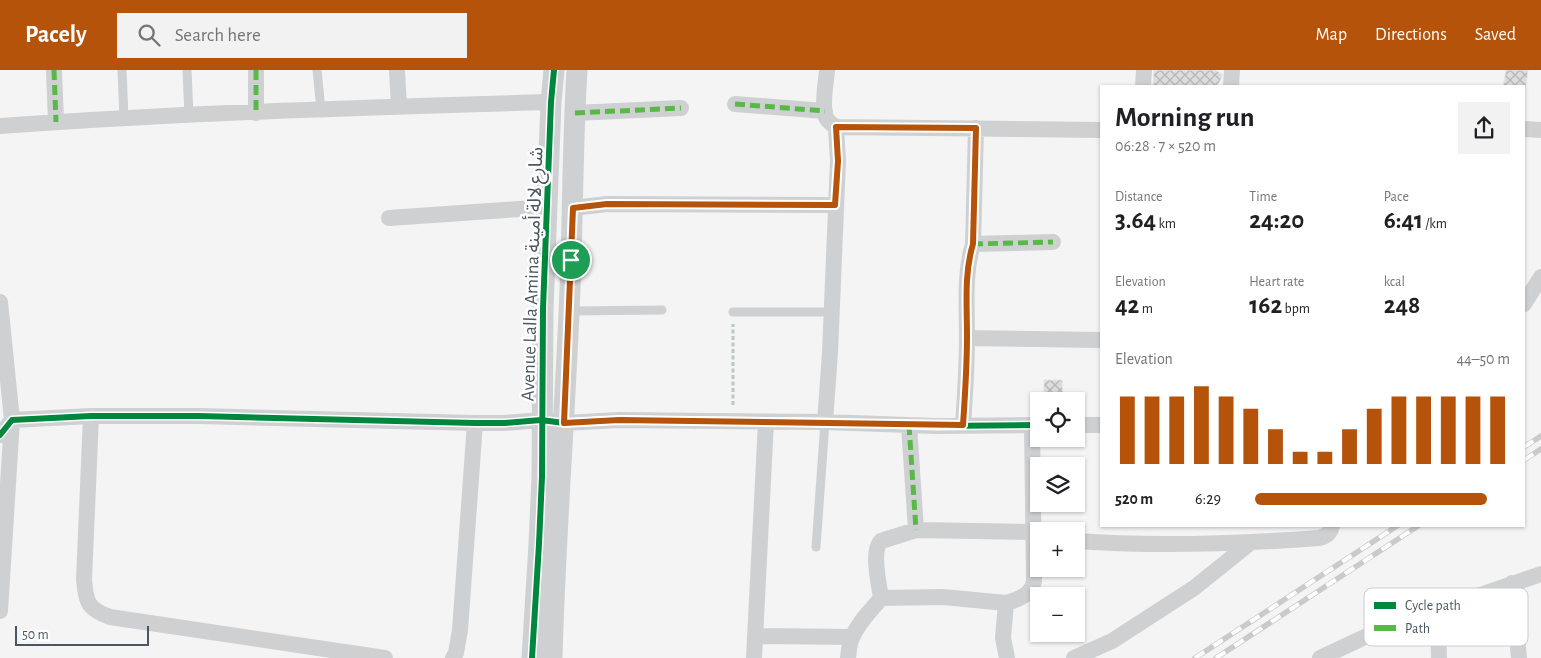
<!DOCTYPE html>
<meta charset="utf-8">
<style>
body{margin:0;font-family:"Alegreya Sans","Noto Sans Arabic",sans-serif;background:#f2f2f2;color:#202124;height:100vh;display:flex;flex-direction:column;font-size:19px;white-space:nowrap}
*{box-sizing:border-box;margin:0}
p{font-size:16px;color:#757577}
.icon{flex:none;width:28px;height:28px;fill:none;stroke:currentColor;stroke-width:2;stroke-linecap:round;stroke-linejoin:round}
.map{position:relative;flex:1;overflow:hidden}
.drawer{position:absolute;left:1100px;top:15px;width:425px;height:442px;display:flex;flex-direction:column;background:#fff;border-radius:0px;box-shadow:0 1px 4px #0004}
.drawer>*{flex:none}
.tools{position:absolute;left:1030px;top:322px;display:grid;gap:10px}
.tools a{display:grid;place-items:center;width:55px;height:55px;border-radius:0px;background:#fff;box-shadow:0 1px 4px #0004;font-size:25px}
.scale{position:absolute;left:15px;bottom:12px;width:134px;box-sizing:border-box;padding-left:5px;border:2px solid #4a5661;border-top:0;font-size:14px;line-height:18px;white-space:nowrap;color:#4a5661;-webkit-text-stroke:4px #fff;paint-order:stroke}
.pin{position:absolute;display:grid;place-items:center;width:42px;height:42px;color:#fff;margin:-21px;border:2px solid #fff;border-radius:50%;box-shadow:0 1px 5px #0007}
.round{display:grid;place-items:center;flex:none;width:52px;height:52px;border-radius:0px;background:#f2f2f2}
.head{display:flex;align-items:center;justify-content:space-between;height:85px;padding:0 15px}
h1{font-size:28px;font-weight:600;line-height:38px}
.stats{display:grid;grid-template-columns:repeat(3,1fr);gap:8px;height:85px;padding:5px 15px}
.stats div{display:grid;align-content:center}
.stats b{font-size:25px;font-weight:600}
.stats small{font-size:14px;font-weight:400}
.stats p{font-size:14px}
.chart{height:140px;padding:10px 15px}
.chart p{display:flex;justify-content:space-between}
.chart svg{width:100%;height:90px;margin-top:5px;stroke:#b45309;stroke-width:6}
ul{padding:0 15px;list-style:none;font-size:16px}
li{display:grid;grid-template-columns:80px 60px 1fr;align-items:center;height:38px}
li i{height:12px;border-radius:6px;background:#b45309}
header{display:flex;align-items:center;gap:30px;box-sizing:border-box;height:70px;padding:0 25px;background:#b45309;color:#fff}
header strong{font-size:24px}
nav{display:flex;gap:28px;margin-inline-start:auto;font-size:18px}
.search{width:350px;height:45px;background:#f2f2f2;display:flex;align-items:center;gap:12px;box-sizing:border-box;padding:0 18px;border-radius:0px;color:#757577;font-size:19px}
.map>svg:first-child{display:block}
.building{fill:url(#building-cross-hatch);stroke:#e5e6e7}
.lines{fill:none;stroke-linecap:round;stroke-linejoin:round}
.path{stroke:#bcc7c4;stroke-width:3;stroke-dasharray:4 2.5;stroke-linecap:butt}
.service{stroke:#ced0d2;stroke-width:9}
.minor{stroke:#ced0d2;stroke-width:16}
.tertiary{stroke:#ced0d2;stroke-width:21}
.rail-casing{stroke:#c9cacc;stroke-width:5.5}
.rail{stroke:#fff;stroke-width:4;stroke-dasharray:11;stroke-linecap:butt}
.quiet{stroke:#58b947;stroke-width:5;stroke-dasharray:10 5;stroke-linecap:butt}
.cycleway-casing{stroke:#fff;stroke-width:9}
.cycleway{stroke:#00873e;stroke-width:6}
.route-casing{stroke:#fff;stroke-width:10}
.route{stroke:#b45309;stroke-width:6}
.labels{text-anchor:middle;stroke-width:5;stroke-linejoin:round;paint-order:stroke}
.street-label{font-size:19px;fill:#4a5661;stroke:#fff}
.key{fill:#fff;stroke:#c9ccd0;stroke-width:1}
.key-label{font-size:14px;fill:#4a5661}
</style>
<header>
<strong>Pacely</strong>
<div class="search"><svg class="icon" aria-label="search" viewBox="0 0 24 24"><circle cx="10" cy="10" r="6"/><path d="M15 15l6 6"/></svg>Search here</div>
<nav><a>Map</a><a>Directions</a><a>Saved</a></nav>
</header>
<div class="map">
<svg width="1541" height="588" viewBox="0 0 1541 588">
<defs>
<pattern id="building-cross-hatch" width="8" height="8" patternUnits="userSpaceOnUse" patternTransform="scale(1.25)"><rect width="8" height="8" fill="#ddddde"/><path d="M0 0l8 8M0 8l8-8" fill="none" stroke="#b5b6b7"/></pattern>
</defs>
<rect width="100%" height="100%" fill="#f4f4f4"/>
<!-- building -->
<path class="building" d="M1154,0H1215L1222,4V7L1217,16H1153Z
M1506,0H1528L1526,16H1503Z
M1044,310H1062L1063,331H1044Z"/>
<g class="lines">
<!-- path -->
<path class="path" d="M733,335V254"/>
<!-- service -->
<path class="service" d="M122,0L124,48
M187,0L189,46
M317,0L321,40
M570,241L662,240
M733,242H832
M816,477L825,352"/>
<!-- minor -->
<path class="minor" d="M54,0L56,52
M256,0V43
M397,0L399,37
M1143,16L1144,0
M1231,16L1232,0
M735,34L825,41
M575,43L681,38
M0,56C183,43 367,37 551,32
M836,57L1101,60
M1524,59L1541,60
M573,138L607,134L835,135
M389,148L548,137
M973,174L1053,172
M0,232L12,350L0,541
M1524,234L1541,207
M967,268L1101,270
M91,346L84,510C86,533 88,539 110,547L385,588
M825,352L830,283L838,91L836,57C831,54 827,51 825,45C822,33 826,12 827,0
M909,355L916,460
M963,355C965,326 967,296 967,266C967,235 964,204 973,174L976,58
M1076,355H1101
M0,365L12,350L91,346H199L475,353H505L541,350L564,353L619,350L825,352L936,356L1039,355
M1076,471C1158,477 1237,474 1319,468C1326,466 1330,464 1332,456
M1512,513L1519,588
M881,528C879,514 871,481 881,471L916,460L1033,462
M1438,539L1439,588
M756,566L852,567
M453,588L456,583L460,560L475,353
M754,588L766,352
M848,588C849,581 849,574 852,568C858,552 871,541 881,528L943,527L1006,533
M1007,588L1003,568L1006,533C1014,531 1027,526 1031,519C1033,517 1033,514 1034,511L1032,355
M1074,588L1112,571L1194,518L1250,473
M1320,588L1382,559L1541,504"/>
<!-- tertiary -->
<path class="tertiary" d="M532,588L539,474L542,407L543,239L551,32L554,0
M552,588C555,473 564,358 569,243C573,162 572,81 577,0"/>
<defs>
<path id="rail" d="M1524,377L1541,366
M1524,390L1541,379
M1195,588L1397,456
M1216,588L1418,456"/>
</defs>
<!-- rail casing -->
<use href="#rail" class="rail-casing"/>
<!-- rail -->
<use href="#rail" class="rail"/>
<!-- quiet -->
<path class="quiet" d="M54,0L56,52
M256,0V43
M735,34L825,41
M575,43L681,38
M973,174L1053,172
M909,355L916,460"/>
<defs>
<path id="cycleway" d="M0,365L12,350L91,346H199L475,353H505L541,350L564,353L619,350L825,352L936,356L1039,355
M532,588L539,474L542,407L543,239L551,32L554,0"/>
</defs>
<!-- cycleway casing -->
<use href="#cycleway" class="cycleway-casing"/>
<!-- cycleway -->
<use href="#cycleway" class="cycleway"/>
</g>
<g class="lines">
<defs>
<path id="route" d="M836,57L976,58L973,174C964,204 967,235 967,266C967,296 965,326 963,355L619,350L564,353L573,138L607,134L835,135L838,91Z"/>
</defs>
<!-- route casing -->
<use href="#route" class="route-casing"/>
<!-- route -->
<use href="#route" class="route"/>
</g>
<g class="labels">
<!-- street labels -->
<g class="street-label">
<text transform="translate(531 204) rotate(-88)" y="7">Avenue Lalla Amina شارع لالة أمينة</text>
</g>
</g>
<!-- legend -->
<rect x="1364" y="518" width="164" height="58" rx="8" class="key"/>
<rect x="1374" y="532" width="22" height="7" fill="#00873e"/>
<rect x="1374" y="555" width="22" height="6" fill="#58b947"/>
<g class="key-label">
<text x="1405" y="540">Cycle path</text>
<text x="1405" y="563">Path</text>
</g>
</svg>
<div class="tools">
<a><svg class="icon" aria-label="locate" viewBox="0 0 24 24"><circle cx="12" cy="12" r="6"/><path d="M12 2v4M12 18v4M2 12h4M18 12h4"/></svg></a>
<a><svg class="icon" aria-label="layers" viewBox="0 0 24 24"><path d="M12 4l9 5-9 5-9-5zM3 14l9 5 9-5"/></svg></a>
<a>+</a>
<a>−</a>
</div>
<div class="scale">50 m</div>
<div class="pin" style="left:571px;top:190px;background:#1e9e55"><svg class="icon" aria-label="arrive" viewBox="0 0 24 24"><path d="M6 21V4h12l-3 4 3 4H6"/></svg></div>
<section class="drawer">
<div class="head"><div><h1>Morning run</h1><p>06:28 · 7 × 520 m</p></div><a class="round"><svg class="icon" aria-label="share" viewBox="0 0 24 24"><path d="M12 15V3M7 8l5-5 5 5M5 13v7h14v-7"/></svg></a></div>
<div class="stats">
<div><p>Distance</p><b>3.64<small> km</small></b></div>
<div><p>Time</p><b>24:20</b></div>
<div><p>Pace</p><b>6:41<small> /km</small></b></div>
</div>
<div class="stats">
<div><p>Elevation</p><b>42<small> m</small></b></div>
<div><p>Heart rate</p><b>162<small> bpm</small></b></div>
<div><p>kcal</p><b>248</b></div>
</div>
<div class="chart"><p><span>Elevation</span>44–50 m</p>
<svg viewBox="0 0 160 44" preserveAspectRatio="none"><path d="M5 44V11M15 44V11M25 44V11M35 44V6M45 44V11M55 44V17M65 44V27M75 44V38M85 44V38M95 44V27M105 44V17M115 44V11M125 44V11M135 44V11M145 44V11M155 44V11"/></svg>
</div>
<ul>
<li><b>520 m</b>6:29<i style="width:91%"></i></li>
</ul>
</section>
</div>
